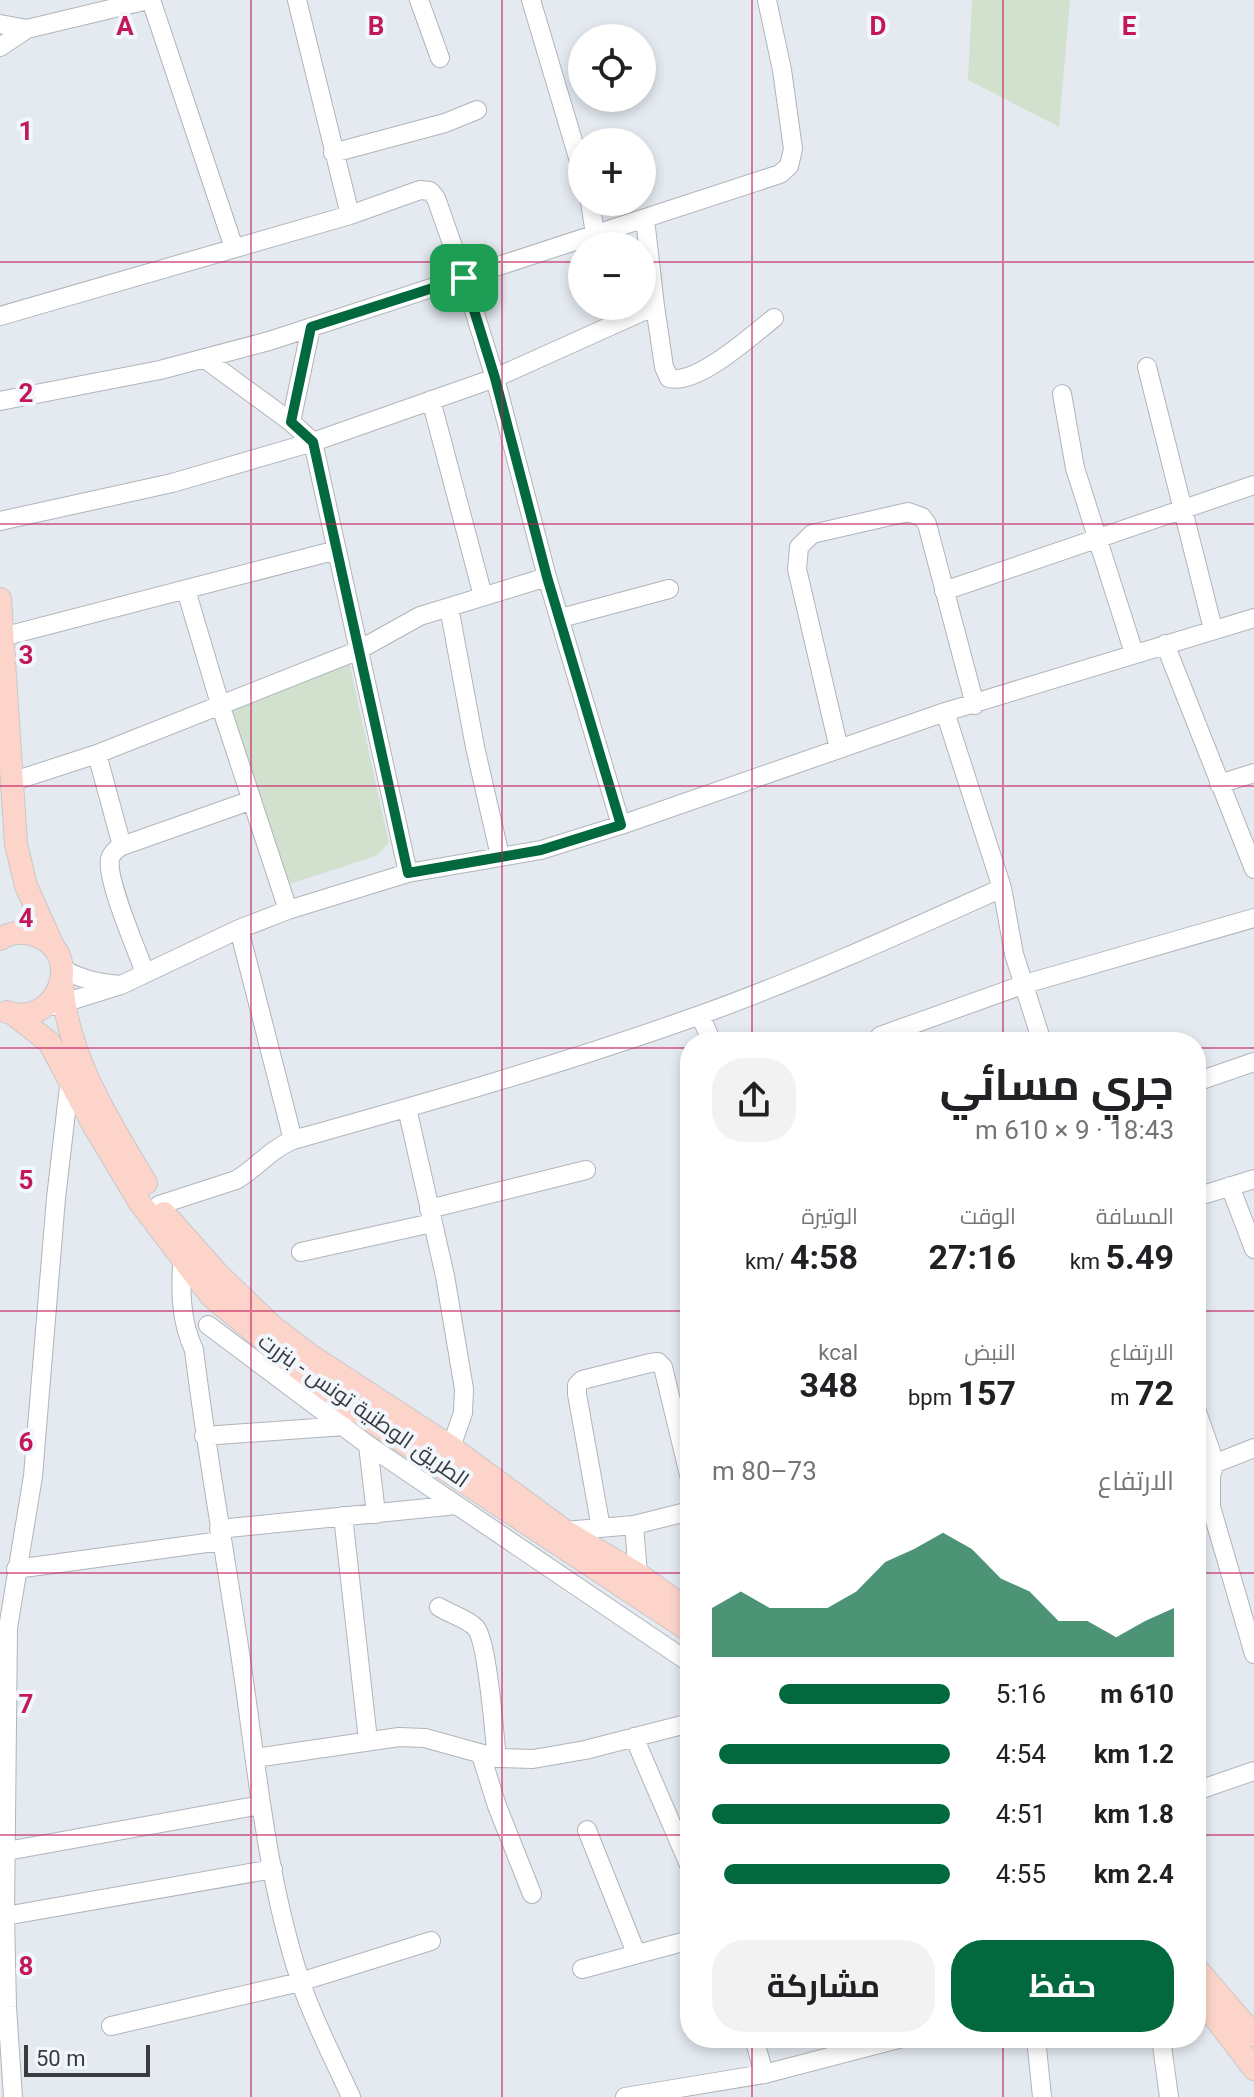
<!DOCTYPE html>
<html lang="ar">
<meta charset="utf-8">
<style>
body{margin:0;font-family:Roboto,Cairo,sans-serif;background:#f2f2f2;color:#202124;direction:rtl;height:100vh;display:flex;flex-direction:column;font-size:30px;white-space:nowrap}
*{box-sizing:border-box;margin:0}
p{font-size:26px;color:#757577}
.icon{flex:none;width:44px;height:44px;fill:none;stroke:currentColor;stroke-width:2;stroke-linecap:round;stroke-linejoin:round}
.map{position:relative;flex:1;overflow:hidden;direction:ltr}
.details{position:absolute;left:680px;top:1032px;width:526px;height:1016px;display:flex;flex-direction:column;background:#fff;border-radius:32px;box-shadow:0 4px 12px #0003;direction:rtl}
.details>*{flex:none}
.buttons{position:absolute;left:568px;top:24px;display:grid;gap:16px}
.buttons a{display:grid;place-items:center;width:88px;height:88px;border-radius:50%;background:#fff;box-shadow:0 4px 12px #0003;font-size:40px}
.scale{position:absolute;left:24px;bottom:20px;width:126px;box-sizing:border-box;padding-left:8px;border:4px solid #393c3e;border-top:0;font-size:22px;line-height:28px;white-space:nowrap;color:#393c3e;-webkit-text-stroke:6px #f1f7fd;paint-order:stroke}
.pin{position:absolute;display:grid;place-items:center;width:68px;height:68px;color:#fff;margin:-34px;border-radius:16px;box-shadow:0 4px 12px #0006}
.round{display:grid;place-items:center;flex:none;width:84px;height:84px;border-radius:32px;background:#f2f2f2}
.headline{display:flex;align-items:center;justify-content:space-between;height:136px;padding:0 32px}
h1{font-size:44px;font-weight:700;line-height:60px}
.figures{display:grid;grid-template-columns:repeat(3,1fr);gap:12px;height:136px;padding:8px 32px}
.figures div{display:grid;align-content:center}
.figures b{font-size:34px;font-weight:700}
.figures small{font-size:22px;font-weight:400}
.figures p{font-size:22px}
.chart{height:224px;padding:16px 32px}
.chart p{display:flex;justify-content:space-between}
.chart svg{width:100%;height:144px;margin-top:8px;fill:#02683d;opacity:.7}
.cta{display:flex;gap:16px;margin-top:auto;padding:16px 32px}
.cta a{flex:1;height:92px;border-radius:32px;background:#02683d;color:#fff;font-size:32px;font-weight:700;line-height:92px;text-align:center}
.cta a+a{background:#f2f2f2;color:#202124}
ul{padding:0 32px;list-style:none;font-size:26px}
li{display:grid;grid-template-columns:128px 96px 1fr;align-items:center;height:60px}
li i{height:20px;border-radius:10px;background:#02683d}
.map>svg:first-child{display:block}
.green{fill:#d2e1cd}
.lines{fill:none;stroke-linecap:round;stroke-linejoin:round}
.minor-casing{stroke:#b0b5bb;stroke-width:20}
.major-casing{stroke:#c8c8c9;stroke-width:24}
.minor{stroke:#fff;stroke-width:18}
.major{stroke:#fdd4ca;stroke-width:22}
.route-casing{stroke:#fff;stroke-width:16}
.route{stroke:#02683d;stroke-width:10}
.grid{fill:none;stroke:#c2185b;stroke-width:2;stroke-opacity:0.55}
.labels{text-anchor:middle;stroke-width:8;stroke-linejoin:round;paint-order:stroke}
.street-label{font-size:22px;fill:#393c3e;stroke:#f1f7fd}
.grid-label{font-size:26px;text-anchor:middle;font-weight:bold;fill:#c2185b;stroke:#f1f7fd;stroke-width:8;stroke-linejoin:round;paint-order:stroke}
</style>
<div class="map">
<svg width="1254" height="2097" viewBox="0 0 1254 2097">
<rect width="100%" height="100%" fill="#e4eaf0"/>
<!-- green -->
<path class="green" d="M972,0H1070L1059,127L968,80Z
M344,661L350,666L389,843L376,856L280,887L228,706Z"/>
<g class="lines">
<defs>
<path id="minor" d="M151,0L234,248
M297,0L350,215
M419,0L440,58
M531,0L582,171
M0,24L27,29
M0,47L27,29L148,0
M333,153L445,123L477,110
M590,202L595,234
M645,219L655,306L664,367L669,378C697,386 752,335 774,318
M0,316L350,215L420,190L430,191L436,198L464,278L495,378L547,577L621,825
M205,359L291,422L313,442L408,873
M1147,367L1213,629
M1062,394L1075,468L1134,653
M431,400L483,596
M0,401L160,370L269,341L780,174L789,166L793,149L782,70L767,0
M291,422L311,327
M0,521L172,483L313,442L495,378L655,306
M186,590L220,704L288,910
M944,591L1254,485
M449,607L475,747L500,856
M561,618L669,589
M2,637L337,550
M1165,644L1254,869
M945,712L1002,888L1014,954L1042,1042
M839,749L797,569L799,547L812,534L908,512L922,517L927,524L975,705
M97,754L122,846C116,849 112,852 110,859C106,880 137,950 145,973
M11,782L97,754L357,651L420,616L547,577
M1219,784L1254,773
M122,846L252,800
M239,929L293,1140
M121,985L239,929L288,910L408,873L541,850L621,825L945,712L1254,618
M54,1006L121,985C100,983 82,980 63,969
M700,1015L712,1042
M880,1036L1025,984L1254,918
M1196,1082L1254,1062
M407,1108L445,1276L464,1389L463,1413L451,1447
M1230,1186L1254,1249
M1196,1197L1254,1179
M159,1205L236,1180C257,1168 270,1149 293,1140C429,1102 566,1063 700,1015C803,978 902,933 1002,888
M429,1209L586,1170
M301,1252L432,1223
M183,1254C180,1287 180,1320 194,1350C205,1441 221,1530 235,1621C255,1741 262,1864 300,1980C313,2020 334,2059 351,2097
M208,1325L368,1445L690,1663
M1196,1409L1215,1463L1211,1476V1507L1254,1654
M204,1436L344,1426
M368,1445L376,1514
M1196,1471L1254,1448
M343,1516L368,1740
M634,1525L690,1511
M601,1528L577,1394V1385L582,1380L650,1363L658,1362L663,1367L690,1479
M219,1529L457,1505
M565,1531L634,1525L638,1574
M16,1569L221,1541
M439,1607C450,1614 468,1619 476,1628C488,1643 494,1734 497,1758
M634,1737L690,1867
M481,1755L497,1806L532,1894
M255,1758L399,1737L425,1738L497,1758L533,1759L585,1750L690,1723
M1196,1791L1254,1771
M587,1830L636,1953
M7,1851L261,1805
M5,1916L273,1869
M582,1969L690,1940
M111,2026L300,1982L431,1941
M754,2038L764,2074
M1036,2038L1042,2097
M1161,2038L1169,2097
M13,2097L7,2007L5,1916L8,1628L33,1476L56,1198L70,1078
M625,2097L764,2074L902,2038"/>
<path id="major" d="M0,599L16,844L26,886L54,948
M0,939C11,932 24,931 37,936C86,955 56,1029 7,1012
M62,983C67,1057 109,1121 146,1183
M13,1014L49,1042L94,1126L140,1203L211,1296L295,1366L346,1404L690,1631
M164,1213L218,1274L272,1326L310,1355L451,1447L565,1531L638,1574L690,1611
M1196,1968L1254,2035
M1196,1993L1254,2069"/>
</defs>
<!-- minor casing -->
<use href="#minor" class="minor-casing"/>
<!-- major casing -->
<use href="#major" class="major-casing"/>
<!-- minor -->
<use href="#minor" class="minor"/>
<!-- major -->
<use href="#major" class="major"/>
</g>
<g class="lines">
<defs>
<path id="route" d="M464,278L495,378L547,577L621,825L541,850L408,873L313,442L291,422L311,327Z"/>
</defs>
<!-- route casing -->
<use href="#route" class="route-casing"/>
<!-- route -->
<use href="#route" class="route"/>
</g>
<!-- grid -->
<path class="grid" d="M251,0V2097M502,0V2097M752,0V1042M1003,0V1042M0,262H582M642,262H1254M0,524H1254M0,786H1254M0,1048H690M1196,1048H1254M0,1311H690M1196,1311H1254M0,1573H690M1196,1573H1254M0,1835H690M1196,1835H1254M752,2038V2097M1003,2038V2097"/>
<g class="labels">
<!-- street labels -->
<g class="street-label">
<text transform="translate(364 1410) rotate(35)" y="8">الطريق الوطنية تونس - بنزرت</text>
</g>
</g>
<g class="grid-label">
<text x="125" y="35">A</text>
<text x="376" y="35">B</text>
<text x="878" y="35">D</text>
<text x="1129" y="35">E</text>
<text x="26" y="140">1</text>
<text x="26" y="402">2</text>
<text x="26" y="664">3</text>
<text x="26" y="927">4</text>
<text x="26" y="1189">5</text>
<text x="26" y="1451">6</text>
<text x="26" y="1713">7</text>
<text x="26" y="1975">8</text>
</g>
</svg>
<div class="buttons">
<a><svg class="icon" aria-label="locate" viewBox="0 0 24 24"><circle cx="12" cy="12" r="6"/><path d="M12 2v4M12 18v4M2 12h4M18 12h4"/></svg></a>
<a>+</a>
<a>−</a>
</div>
<div class="scale">50 m</div>
<div class="pin" style="left:464px;top:278px;background:#1e9e55"><svg class="icon" aria-label="arrive" viewBox="0 0 24 24"><path d="M6 21V4h12l-3 4 3 4H6"/></svg></div>
<section class="details">
<div class="headline"><div><h1>جري مسائي</h1><p>18:43 · 9 × 610 m</p></div><a class="round"><svg class="icon" aria-label="share" viewBox="0 0 24 24"><path d="M12 15V3M7 8l5-5 5 5M5 13v7h14v-7"/></svg></a></div>
<div class="figures">
<div><p>المسافة</p><b>5.49<small> km</small></b></div>
<div><p>الوقت</p><b>27:16</b></div>
<div><p>الوتيرة</p><b>4:58<small> /km</small></b></div>
</div>
<div class="figures">
<div><p>الارتفاع</p><b>72<small> m</small></b></div>
<div><p>النبض</p><b>157<small> bpm</small></b></div>
<div><p>kcal</p><b>348</b></div>
</div>
<div class="chart"><p><span>الارتفاع</span>73–80 m</p>
<svg viewBox="0 0 160 44" preserveAspectRatio="none"><path d="M0 44V29L10 24L20 29L30 29L40 29L50 24L60 15L70 11L80 6L90 11L100 20L110 24L120 33L130 33L140 38L150 33L160 29V44z"/></svg>
</div>
<ul>
<li><b>610 m</b>5:16<i style="width:72%"></i></li>
<li><b>1.2 km</b>4:54<i style="width:97%"></i></li>
<li><b>1.8 km</b>4:51<i style="width:100%"></i></li>
<li><b>2.4 km</b>4:55<i style="width:95%"></i></li>
</ul>
<div class="cta"><a>حفظ</a><a>مشاركة</a></div>
</section>
</div>
